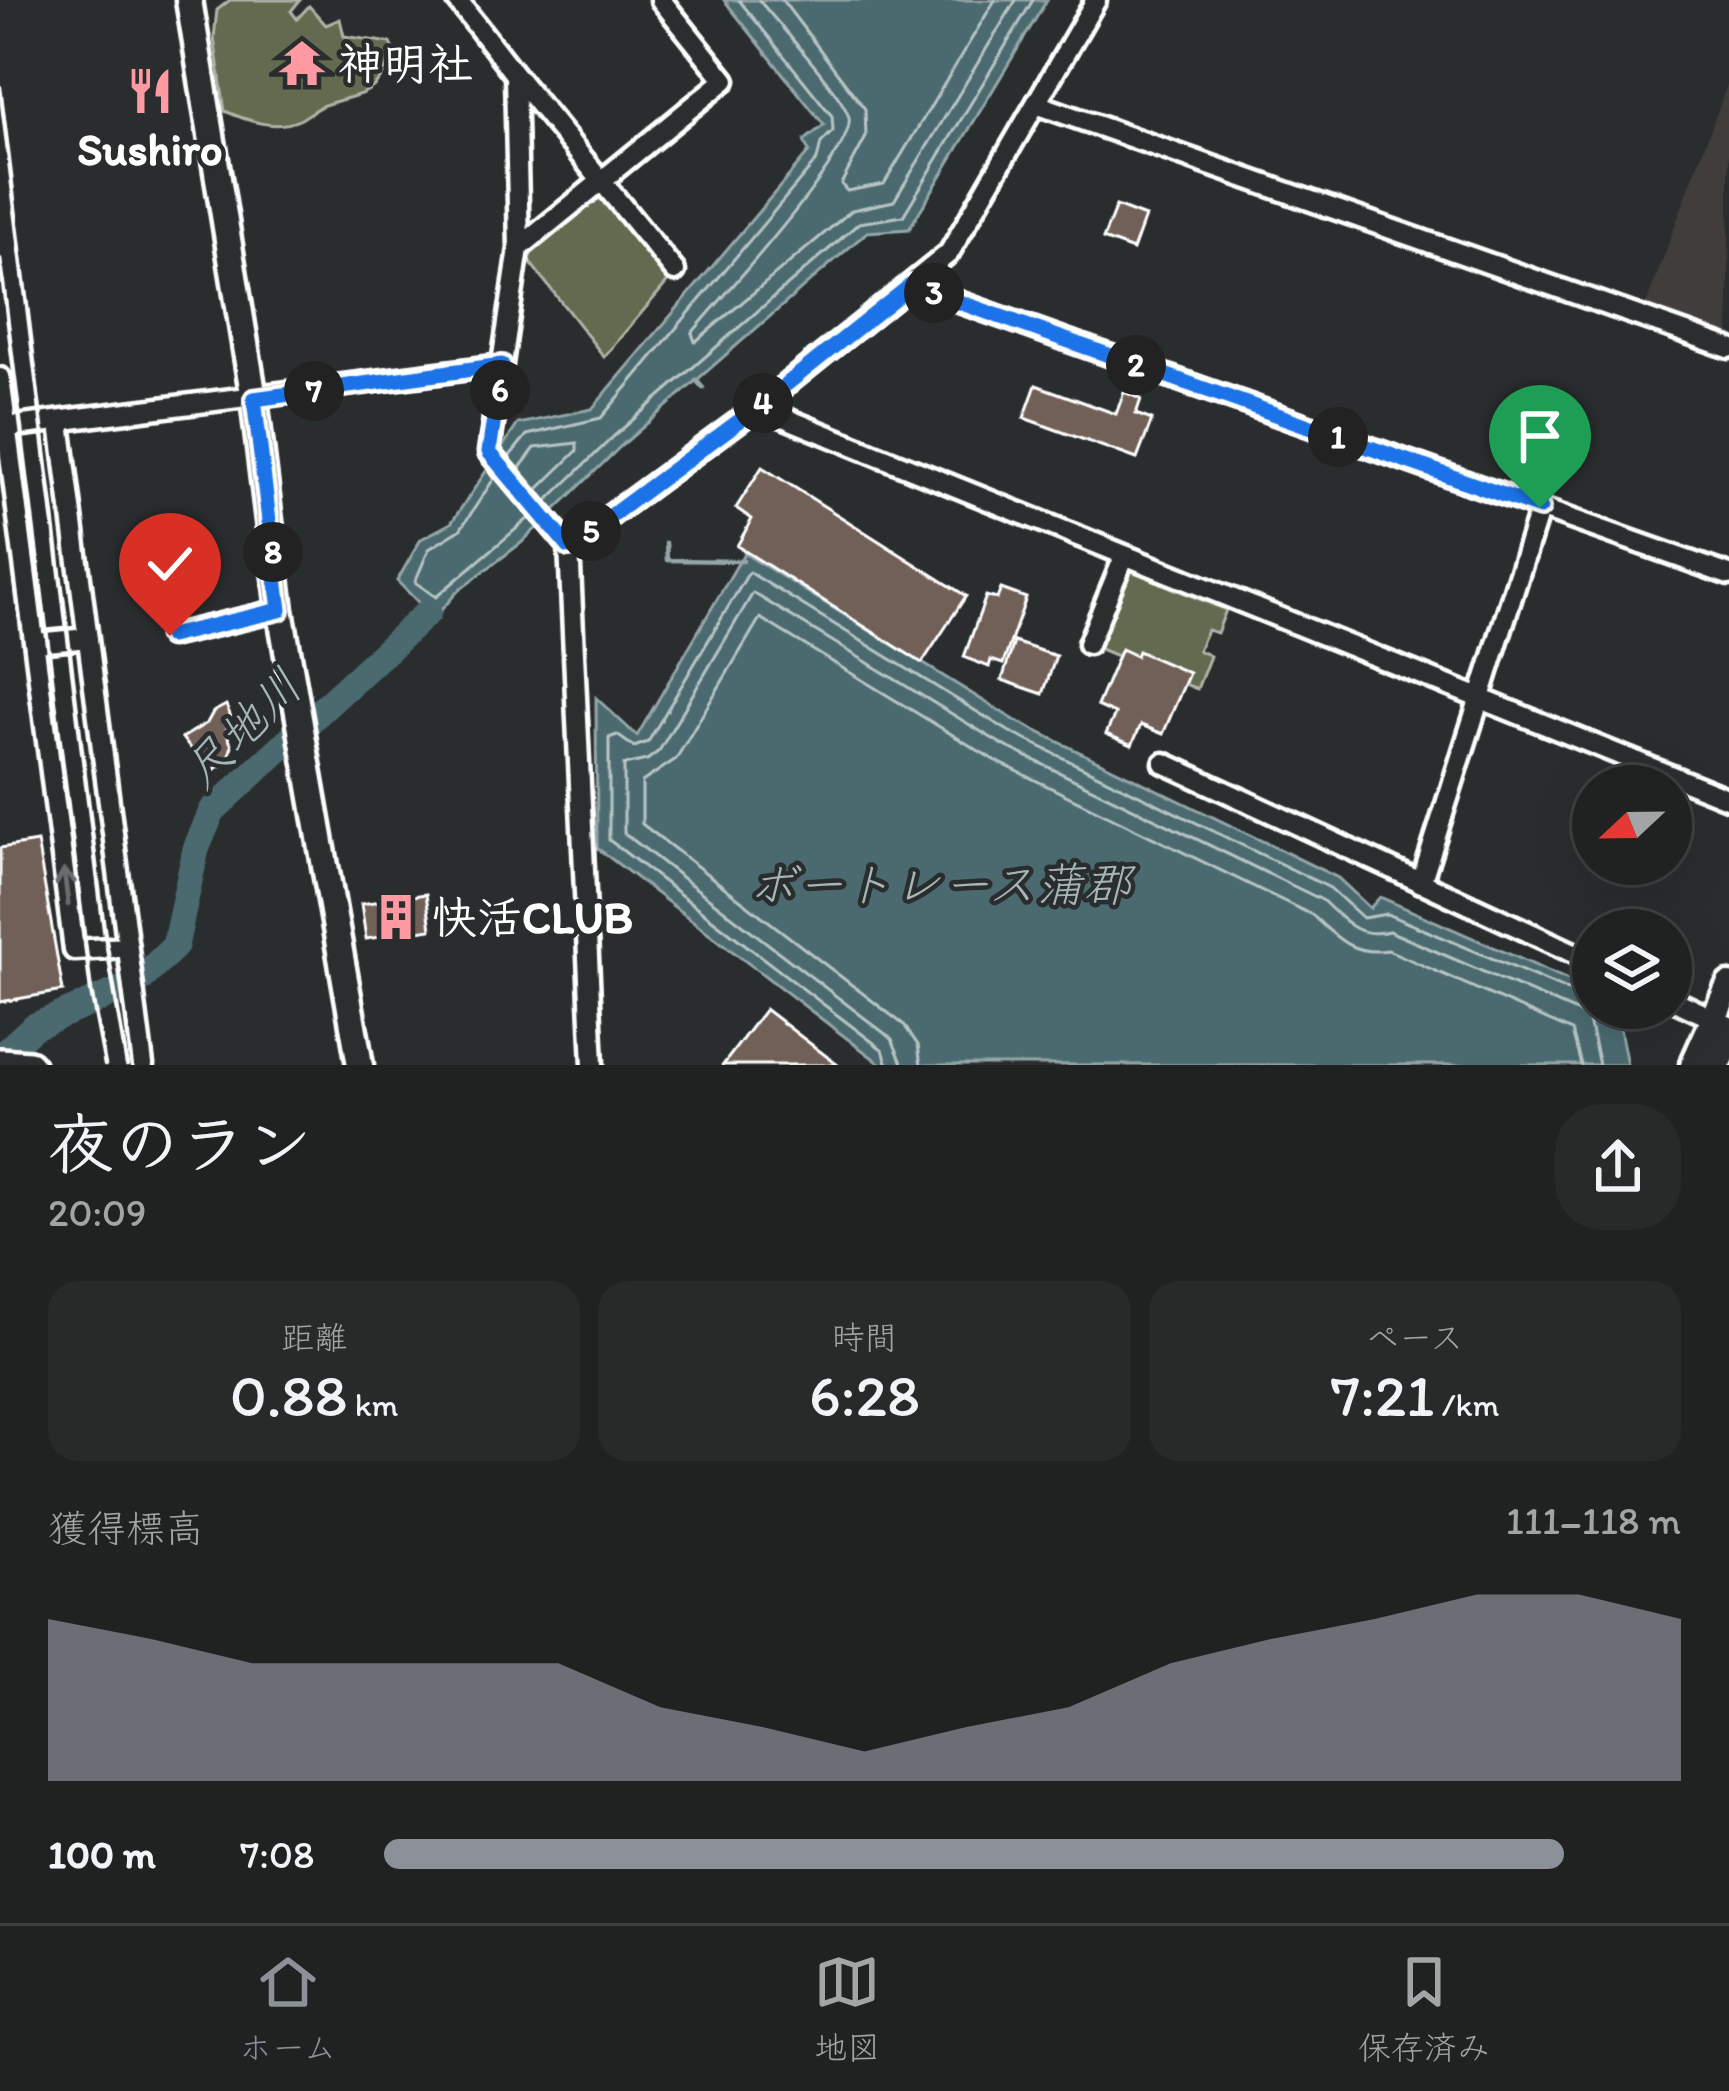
<!DOCTYPE html>
<html lang="ja">
<meta charset="utf-8">
<style>
body{margin:0;font-family:Itim,"Klee One",sans-serif;background:#282a2a;color:#f1f3f6;height:100vh;display:flex;flex-direction:column;font-size:45px;white-space:nowrap}
*{box-sizing:border-box;margin:0}
p{font-size:39px;color:#a2a4a5}
.icon{flex:none;width:66px;height:66px;fill:none;stroke:currentColor;stroke-width:2;stroke-linecap:round;stroke-linejoin:round}
.map{position:relative;height:1065px;overflow:hidden}
.panel{display:flex;flex-direction:column;background:#202222;flex:1}
.panel>*{flex:none}
.needle{width:78px;rotate:248deg}
.buttons{position:absolute;left:1572px;top:765px;display:grid;gap:24px}
.buttons a{display:grid;place-items:center;width:120px;height:120px;border-radius:50%;background:#202222;box-shadow:0 12px 48px #0002,0 0 0 3px #3d3f40;font-size:60px}
.pin{position:absolute;display:grid;place-items:center;width:102px;height:102px;color:#fff;margin:-123px -51px;border-radius:50% 50% 50% 0;rotate:-45deg;box-shadow:0 0 12px #0007}
.pin .icon{rotate:45deg}
.km{position:absolute;width:60px;height:60px;margin:-30px;border-radius:50%;background:#222;color:#fff;font-size:33px;line-height:60px;text-align:center}
.round{display:grid;place-items:center;flex:none;width:126px;height:126px;border-radius:48px;background:#282a2a}
.head{display:flex;align-items:center;justify-content:space-between;height:204px;padding:0 48px}
h1{font-size:66px;font-weight:600;line-height:90px}
.metrics{display:grid;grid-template-columns:repeat(3,1fr);gap:18px;height:204px;padding:12px 48px}
.metrics div{display:grid;align-content:center;border-radius:30px;background:#282a2a;text-align:center}
.metrics b{font-size:60px;font-weight:600}
.metrics small{font-size:33px;font-weight:400}
.metrics p{font-size:33px}
.chart{height:336px;padding:24px 48px}
.chart p{display:flex;justify-content:space-between}
.chart svg{width:100%;height:216px;margin-top:12px;fill:#8c9099;opacity:.7}
ul{padding:0 48px;list-style:none;font-size:39px}
li{display:grid;grid-template-columns:192px 144px 1fr;align-items:center;height:90px}
li i{height:30px;border-radius:15px;background:#8c9099}
.tabs{display:flex;justify-content:space-around;align-items:center;height:168px;border-top:3px solid #3d3f40;background:#202222;font-size:33px;color:#a2a4a5}
.tabs a{display:grid;justify-items:center;gap:6px}
.tabs .selected{color:#8c9099}
.map>svg:first-child{display:block}
.built{fill:#3f3c3b}
.green{fill:#626a50;stroke:#b0b4a8;stroke-width:3}
.water{fill:#4c6b6f;stroke:#94a6a9;stroke-width:3}
.lines{fill:none;stroke-linecap:round;stroke-linejoin:round}
.shore{stroke:#b7c4c5;stroke-width:3}
.stream{stroke:#94a6a9;stroke-width:4.5}
.river{stroke:#4c6b6f;stroke-width:27}
.building{fill:#706058;stroke:#fff;stroke-width:3}
.minor-casing{stroke:#fff;stroke-width:27}
.major-casing{stroke:#fff;stroke-width:33}
.highway-casing{stroke:#fff;stroke-width:36}
.minor{stroke:#2a2d2e;stroke-width:18}
.major{stroke:#2a2d2e;stroke-width:24}
.highway{stroke:#2a2d2e;stroke-width:27}
.rail{stroke:#fff;stroke-width:4.5}
.oneway{stroke:#6a6c6d}
.route-casing{stroke:#fff;stroke-width:24}
.route{stroke:#1a73e8;stroke-width:15}
.labels{text-anchor:middle;stroke-width:9;stroke-linejoin:round;paint-order:stroke}
.poi-label{font-size:45px;font-weight:bold;fill:#fff;stroke:#2a2d2e;text-anchor:start}
.water-label{font-size:48px;font-style:italic;fill:#a6b5b7;stroke:#2a2d2e}
</style>
<div class="map">
<svg width="1729" height="1065" viewBox="0 0 1729 1065">
<rect width="100%" height="100%" fill="#2a2d2e"/>
<filter id="ink" filterUnits="userSpaceOnUse"><feTurbulence type="fractalNoise" baseFrequency=".00833" numOctaves="2"/><feDisplacementMap in="SourceGraphic" scale="24" xChannelSelector="R" yChannelSelector="G"/><feConvolveMatrix kernelMatrix="1 2 1 2 8 2 1 2 1" color-interpolation-filters="sRGB"/></filter>
<g filter="url(#ink)">
<!-- built -->
<path class="built" d="M1727,85L1729,86V338L1645,307Z"/>
<!-- green -->
<path class="green" d="M230,0H300L291,11L297,19L309,6L326,25L340,19L344,36L391,43L394,50C376,98 367,91 324,105C315,108 308,116 299,120C275,131 248,121 225,111L214,38L217,10Z
M596,196L607,197L671,278L604,357L525,256Z
M1125,568L1226,610L1217,633L1207,630L1198,650L1210,656L1197,689L1088,644Z"/>
<!-- water -->
<path class="water" d="M724,0H1047L909,229L867,232L621,446L521,543L458,591L434,618L397,581L421,539L451,523L518,424L592,409L809,152L804,141L824,125Z
M744,553L1016,721L1338,878L1370,908L1380,897L1593,991V1008H1616L1627,1065H882L597,848L596,698L637,736Z"/>
<g class="lines">
<!-- shore -->
<path class="shore" d="M759,0C777,23 844,95 849,118C856,152 720,299 692,333L695,342L852,210L894,201L1016,0
M782,0L865,109L866,137L841,184L847,191L884,184L995,0
M509,457L527,435L601,418L817,160L821,143L833,131L832,116L739,0
M519,469L535,448L577,443V451L537,490
M495,477L460,530L429,549L415,582L436,597L529,518
M547,501L613,437L859,223L903,216L1033,0
M888,1065L883,1050L609,840V738L617,735L634,747L648,742L749,572L1010,732L1330,888L1363,918L1387,914L1593,1001
M903,1065L892,1039L624,833V765L647,760L659,751L753,593L1003,745L1322,900C1344,920 1357,939 1389,931L1588,1017L1599,1065
M921,1065L918,1045L904,1025L642,824V782L676,759L760,618L994,760L1312,915C1337,938 1353,956 1388,950L1572,1031L1581,1065"/>
<!-- stream -->
<path class="stream" d="M696,380L703,388
M666,543L667,560L743,561"/>
<!-- river -->
<path class="river" d="M0,1057L33,1027L137,983L175,946L196,849L212,811L428,612"/>
</g>
<!-- building -->
<path class="building" d="M1116,206L1145,217L1133,250L1103,239Z
M1036,385L1116,414L1124,392L1141,399L1136,414L1152,420L1137,459L1024,418Z
M762,467L966,596L922,663L737,546L752,519L736,508Z
M1001,589L1026,598L1003,664L991,660L989,667L964,657L986,596L997,599Z
M1014,642L1056,656L1043,694L1002,680Z
M1121,649L1136,656L1138,651L1189,673L1163,734L1141,725L1132,745L1106,734L1115,714L1097,706Z
M226,705L231,717L226,732L232,746L227,761L209,773L182,738L207,723L213,712Z
M37,842L63,991L0,1002V848Z
M426,894L431,929L366,939L361,904Z
M765,1009L838,1065H723Z"/>
<g class="lines">
<defs>
<path id="minor" d="M457,0L515,75L519,248L489,452L569,546L593,1065
M515,75L675,271
M1039,105L1729,348
M519,248L725,80L661,0
M911,285L1729,575
M0,378L74,950L128,947
M758,407L1729,799
M60,423L143,1065
M0,428L502,365
M569,546L758,407L949,253L1096,0
M170,636L280,610
M36,643L88,638
M1088,644L1124,557
M1164,763L1593,962
M1421,883L1540,508
M1671,999L1729,1026"/>
<path id="major" d="M189,0L254,399L280,610L360,1065
M1693,1065L1729,985
M1718,1065L1729,1041"/>
<path id="highway" d="M0,1063L29,1065"/>
</defs>
<!-- minor casing -->
<use href="#minor" class="minor-casing"/>
<!-- major casing -->
<use href="#major" class="major-casing"/>
<!-- highway casing -->
<use href="#highway" class="highway-casing"/>
<!-- minor -->
<use href="#minor" class="minor"/>
<!-- major -->
<use href="#major" class="major"/>
<!-- highway -->
<use href="#highway" class="highway"/>
<!-- rail -->
<path class="rail" d="M0,87L104,929L127,1065
M0,259L91,991L105,1065"/>
</g>
<!-- one-way arrows -->
<defs><path id="oneway-shaft" d="M-6 0H5M1.5-3L5.5 0L1.5 3" fill="none" stroke-width="1.6" stroke-linecap="round" stroke-linejoin="round" transform="scale(3)"/></defs>
<use class="oneway" href="#oneway-shaft" transform="translate(66 887) rotate(-97)"/>
</g>
<g class="lines" filter="url(#ink)">
<defs>
<path id="route" d="M170,636L280,610L254,399L502,365L489,452L569,547L758,407L911,285L1540,508"/>
</defs>
<!-- route casing -->
<use href="#route" class="route-casing"/>
<!-- route -->
<use href="#route" class="route"/>
</g>
<!-- icons -->
<defs>
<symbol id="temple-bare" viewBox="-9 -9 18 18"><path d="M0-6L5-2H3V0L6.5 2.5H4V6H1.5V3h-3V6H-4V2.5H-6.5L-3 0V-2H-5Z" fill="#ff9aa2" stroke="#2a2d2e" stroke-width="2.5" paint-order="stroke"/></symbol>
<symbol id="restaurant-bare" viewBox="-9 -9 18 18"><path d="M-5-6h1v4h1v-4h1v4h1v-4h1v5L-1.5 .5V6h-2V.5L-5-1ZM5-6V6H3V1.5H1.5Q1.5-4 5-6Z" fill="#ff9aa2" stroke="#2a2d2e" stroke-width="2.5" paint-order="stroke"/></symbol>
<symbol id="building-bare" viewBox="-9 -9 18 18"><path d="M-4-6H4V6H1V3H-1V6H-4ZM-2.5-4.3h1.7v1.8h-1.7ZM.8-4.3h1.7v1.8H.8ZM-2.5-1h1.7V.8h-1.7ZM.8-1h1.7V.8H.8Z" fill="#ff9aa2" stroke="#2a2d2e" stroke-width="2.5" paint-order="stroke"/></symbol>
</defs>
<g fill-rule="evenodd">
<use href="#temple-bare" x="269" y="30" width="66" height="66"/>
<use href="#restaurant-bare" x="117" y="58" width="66" height="66"/>
<use href="#building-bare" x="363" y="884" width="66" height="66"/>
</g>
<g class="labels">
<!-- poi labels -->
<g class="poi-label">
<text x="338" y="79">神明社</text>
<text x="150" y="165" text-anchor="middle">Sushiro</text>
<text x="432" y="933">快活CLUB</text>
</g>
<!-- water labels -->
<g class="water-label">
<text transform="translate(242 728) rotate(-45)" y="17">尺地川</text>
<text x="940" y="901">ボートレース蒲郡</text>
</g>
</g>
</svg>
<div class="buttons">
<a><svg class="needle" viewBox="-14 -14 28 28"><path d="M0-13l5 13h-10z" fill="#e53935"/><path d="M0 13l5-13h-10z" fill="#a2a4a5"/></svg></a>
<a><svg class="icon" aria-label="layers" viewBox="0 0 24 24"><path d="M12 4l9 5-9 5-9-5zM3 14l9 5 9-5"/></svg></a>
</div>
<div class="pin" style="left:1540px;top:508px;background:#1e9e55"><svg class="icon" aria-label="arrive" viewBox="0 0 24 24"><path d="M6 21V4h12l-3 4 3 4H6"/></svg></div>
<div class="pin" style="left:170px;top:636px;background:#d93025"><svg class="icon" aria-label="check" viewBox="0 0 24 24"><path d="M5 12l5 5 9-10"/></svg></div>
<b class="km" style="left:1338px;top:437px">1</b>
<b class="km" style="left:1136px;top:365px">2</b>
<b class="km" style="left:934px;top:293px">3</b>
<b class="km" style="left:763px;top:403px">4</b>
<b class="km" style="left:591px;top:531px">5</b>
<b class="km" style="left:500px;top:390px">6</b>
<b class="km" style="left:314px;top:391px">7</b>
<b class="km" style="left:273px;top:552px">8</b>
</div>
<section class="panel">
<div class="head"><div><h1>夜のラン</h1><p>20:09</p></div><a class="round"><svg class="icon" aria-label="share" viewBox="0 0 24 24"><path d="M12 15V3M7 8l5-5 5 5M5 13v7h14v-7"/></svg></a></div>
<div class="metrics">
<div><p>距離</p><b>0.88<small> km</small></b></div>
<div><p>時間</p><b>6:28</b></div>
<div><p>ペース</p><b>7:21<small> /km</small></b></div>
</div>
<div class="chart"><p><span>獲得標高</span>111–118 m</p>
<svg viewBox="0 0 160 44" preserveAspectRatio="none"><path d="M0 44V11L10 15L20 20L30 20L40 20L50 20L60 29L70 33L80 38L90 33L100 29L110 20L120 15L130 11L140 6L150 6L160 11V44z"/></svg>
</div>
<ul>
<li><b>100 m</b>7:08<i style="width:91%"></i></li>
</ul>
</section>
<nav class="tabs">
<a class="selected"><svg class="icon" aria-label="home" viewBox="0 0 24 24"><path d="M3 11l9-7 9 7M6 9v11h12V9"/></svg>ホーム</a>
<a><svg class="icon" aria-label="map" viewBox="0 0 24 24"><path d="M3 6l6-2 6 2 6-2v14l-6 2-6-2-6 2zM9 4v14M15 6v14"/></svg>地図</a>
<a><svg class="icon" aria-label="saved" viewBox="0 0 24 24"><path d="M7 4h10v16l-5-4-5 4z"/></svg>保存済み</a>
</nav>
